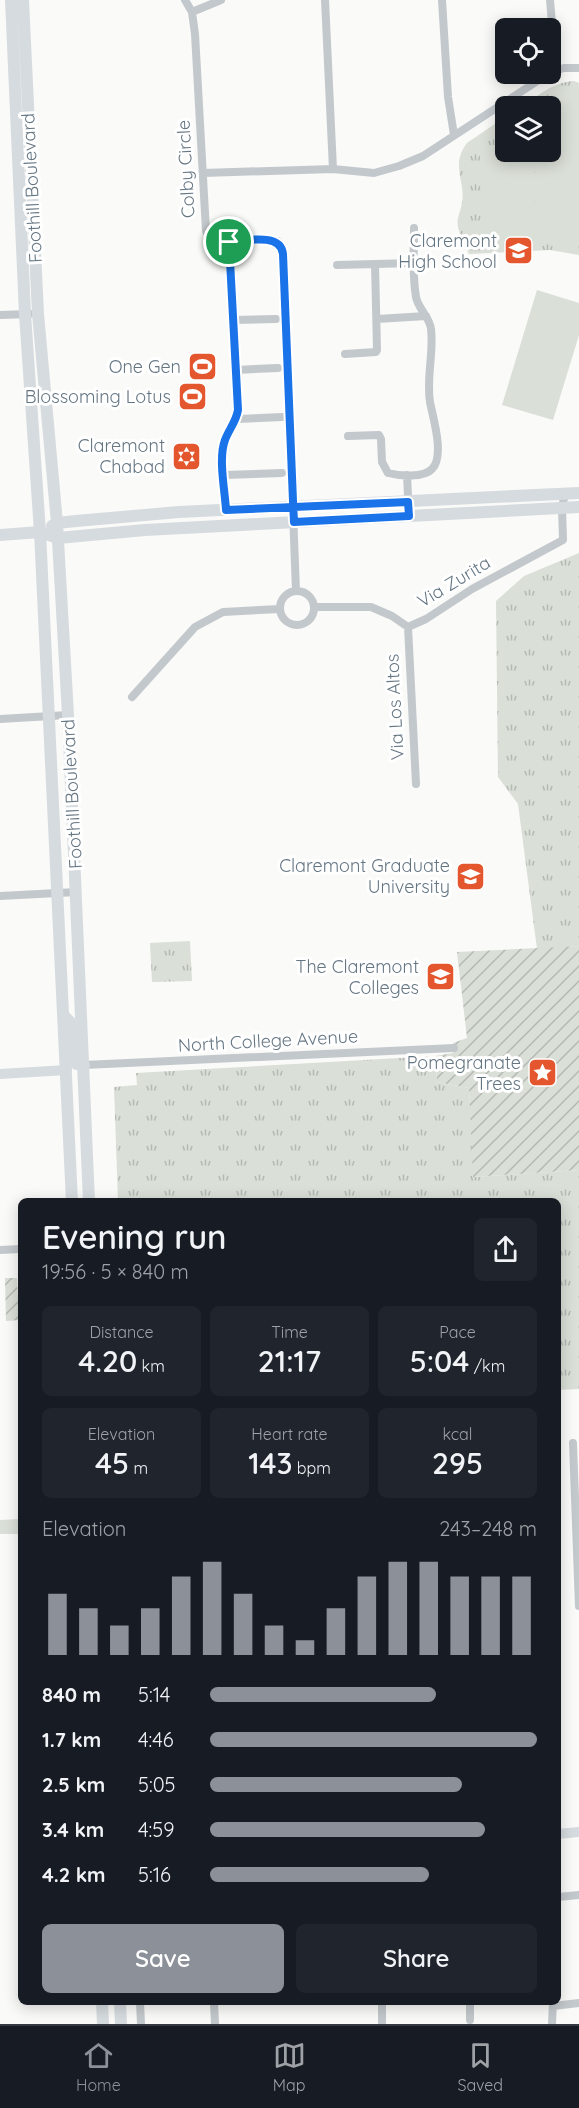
<!DOCTYPE html>
<meta charset="utf-8">
<style>
body{margin:0;font-family:Quicksand,sans-serif;background:#20242c;color:#f1f3f6;height:100vh;display:flex;flex-direction:column;font-size:22px;white-space:nowrap}
*{box-sizing:border-box;margin:0}
p{font-size:20px;color:#9ea1a6}
.icon{flex:none;width:33px;height:33px;fill:none;stroke:currentColor;stroke-width:2;stroke-linecap:round;stroke-linejoin:round}
.map{position:relative;flex:1;overflow:hidden}
.side{position:absolute;left:18px;top:1198px;width:543px;height:807px;display:flex;flex-direction:column;background:#171b24;border-radius:9px;box-shadow:0 3px 15px #0003}
.side>*{flex:none}
.buttons{position:absolute;left:495px;top:18px;display:grid;gap:12px}
.buttons a{display:grid;place-items:center;width:66px;height:66px;border-radius:9px;background:#171b24;box-shadow:0 3px 15px #0003;font-size:30px}
.pin{position:absolute;display:grid;place-items:center;width:51px;height:51px;color:#fff;margin:-26px;border:3px solid #fff;border-radius:50%;box-shadow:0 2px 6px #0007}
.round{display:grid;place-items:center;flex:none;width:63px;height:63px;border-radius:9px;background:#20242c}
.head{display:flex;align-items:center;justify-content:space-between;height:102px;padding:0 24px}
h1{font-size:33px;font-weight:600;line-height:45px}
.figures{display:grid;grid-template-columns:repeat(3,1fr);gap:9px;height:102px;padding:6px 24px}
.figures div{display:grid;align-content:center;border-radius:9px;background:#20242c;text-align:center}
.figures b{font-size:30px;font-weight:600}
.figures small{font-size:16px;font-weight:400}
.figures p{font-size:16px}
.chart{height:168px;padding:12px 24px}
.chart p{display:flex;justify-content:space-between}
.chart svg{width:100%;height:108px;margin-top:6px;stroke:#8c9099;stroke-width:6}
.button{display:flex;gap:12px;margin-top:auto;padding:12px 24px}
.button a{flex:1;height:69px;border-radius:9px;background:#8c9099;color:#fff;font-size:24px;font-weight:600;line-height:69px;text-align:center}
.button a+a{background:#20242c;color:#f1f3f6}
ul{padding:0 24px;list-style:none;font-size:20px}
li{display:grid;grid-template-columns:96px 72px 1fr;align-items:center;height:45px}
li i{height:15px;border-radius:8px;background:#8c9099}
.dock{display:flex;justify-content:space-around;align-items:center;height:84px;border-top:2px solid #363941;background:#171b24;font-size:16px;color:#9ea1a6}
.dock a{display:grid;justify-items:center;gap:3px}
.dock .on{color:#8c9099}
.map>svg:first-child{display:block}
.grass{fill:url(#grass-tufts)}
.garden{fill:url(#garden-furrows)}
.pitch{fill:#dadfd7}
.lines{fill:none;stroke-linecap:round;stroke-linejoin:round}
.street{stroke:#c3c8cc;stroke-width:8}
.secondary{stroke:#d6dbdf;stroke-width:10}
.primary{stroke:#d6dbdf;stroke-width:12}
.route-casing{stroke:#fff;stroke-width:12}
.route{stroke:#1a73e8;stroke-width:8}
.labels{text-anchor:middle;stroke-width:6;stroke-linejoin:round;paint-order:stroke}
.street-label{font-size:18px;fill:#657683;stroke:#fff}
.poi-label{font-size:18px;fill:#657683;stroke:#fff;text-anchor:end}
</style>
<div class="map">
<svg width="579" height="2024" viewBox="0 0 579 2024">
<defs>
<pattern id="grass-tufts" width="24" height="20" patternUnits="userSpaceOnUse" patternTransform="scale(1.5)"><rect width="24" height="20" fill="#dadfd7"/><path d="M3 7l-1-3M5 7V3M7 7l1-3M15 17l-1-3M17 17v-4M19 17l1-3" fill="none" stroke="#b4b9b4"/></pattern>
<pattern id="garden-furrows" width="10" height="10" patternUnits="userSpaceOnUse" patternTransform="scale(1.5)"><rect width="10" height="10" fill="#dadfd7"/><path d="M-1 1l2-2M0 10L10 0M9 11l2-2" fill="none" stroke="#b4b9b4"/></pattern>
</defs>
<rect width="100%" height="100%" fill="#fafaf8"/>
<!-- grass -->
<path class="grass" d="M574,81L579,83V255L550,250L469,254C466,245 460,236 458,227C456,218 461,211 462,203C466,182 450,165 467,143L505,117L506,152H550V106H522C538,96 553,82 574,81Z
M579,553V946L537,949L518,804L498,777L496,601L524,576Z
M190,941L192,981L152,982L150,943Z
M435,1056L437,1082L469,1088L474,1177L579,1170V1389L558,1390V1202L118,1201L114,1087L137,1085L136,1073Z
M21,1519V1534H0V1520Z"/>
<!-- garden -->
<path class="garden" d="M579,946V1170L473,1177L469,1088L437,1082L435,1056L453,1053V1043L467,1038L457,952Z
M5,1278H17L19,1320L6,1321Z"/>
<!-- pitch -->
<path class="pitch" d="M566,89L579,93V244H542L541,152H550L551,108L556,93Z
M480,145H505L506,152H534L535,245H481Z
M537,290L579,303V335L553,420L502,405Z"/>
<g class="lines">
<!-- street -->
<path class="street" d="M185,0L192,12L195,34L206,231L210,239L218,241L270,240L278,241L283,247L296,591
M325,0L333,169
M442,0L448,97L454,135
M550,0L556,70
M192,12L221,0
M551,72L564,68H579
M203,173L333,169L374,173L399,166L423,156L548,74
M337,265L414,263
M0,315L30,314
M377,319L426,316
M232,320L276,319
M345,354L376,352L377,350L375,264
M235,370L278,368
M237,419L282,417
M348,436L379,435L381,439L382,462L388,473C399,476 424,478 432,469C445,456 433,418 430,402C426,378 434,353 431,329C430,317 418,309 416,297C412,274 414,251 414,228
M224,475L282,473
M407,475L409,516
M226,510C225,491 218,458 225,440C229,429 236,422 238,410L229,242
M280 608a17 17 0 1 1 34 0a17 17 0 1 1-34 0Z
M315,607H371L392,616L408,627L426,619L472,589L563,540L562,507L565,494
M408,627L416,784
M132,697L195,627L223,612L280,609
M0,719L68,715
M0,896L77,892
M84,1065L454,1048
M0,1250L21,1249
M573,1443L579,1606
M558,1897L579,1895
M140,2002L141,2024
M214,2002L215,2024
M382,2002V2024
M470,2002V2020
M553,2006L579,2003
M552,2024L553,2002"/>
<!-- secondary -->
<path class="secondary" d="M0,1074L67,1070
M558,1834L579,1832"/>
<!-- primary -->
<path class="primary" d="M11,0L25,314L40,532L72,1202
M23,0L38,314L57,523L68,715L89,1202
M52,526L57,523L76,521L179,512L579,493
M0,535L40,532L58,538L145,530L579,507
M64,1016L72,1024L73,1028L77,1064L84,1065
M102,2002L103,2024
M120,2002L121,2024"/>
</g>
<g class="lines">
<defs>
<path id="route" d="M229,242C245,241 281,232 283,254L293,501L294,522L409,516L408,502C348,505 287,507 226,510C225,491 218,458 225,440C229,429 236,422 238,410L229,242"/>
</defs>
<!-- route casing -->
<use href="#route" class="route-casing"/>
<!-- route -->
<use href="#route" class="route"/>
</g>
<!-- icons -->
<defs>
<symbol id="school-square" viewBox="-11 -11 22 22"><rect x="-9" y="-9" width="18" height="18" rx="4" fill="#e4572e" stroke="#fff"/><path d="M0-5L7-2L0 1L-7-2ZM-4 1L0 2.5L4 1V4Q0 6-4 4Z" fill="#fff"/></symbol>
<symbol id="stadium-square" viewBox="-11 -11 22 22"><rect x="-9" y="-9" width="18" height="18" rx="4" fill="#e4572e" stroke="#fff"/><path d="M0-5a6.5 5 0 1 0 0 10a6.5 5 0 1 0 0-10ZM-3.5-1.8h7v3.6h-7Z" fill="#fff"/></symbol>
<symbol id="synagogue-square" viewBox="-11 -11 22 22"><rect x="-9" y="-9" width="18" height="18" rx="4" fill="#e4572e" stroke="#fff"/><path d="M0-6.5L5.6 3.2H-5.6ZM0 6.5L5.6-3.2H-5.6Z" fill="#fff"/></symbol>
<symbol id="university-square" viewBox="-11 -11 22 22"><rect x="-9" y="-9" width="18" height="18" rx="4" fill="#e4572e" stroke="#fff"/><path d="M0-5L7-2L0 1L-7-2ZM-4 1L0 2.5L4 1V4Q0 6-4 4Z" fill="#fff"/></symbol>
<symbol id="sight-square" viewBox="-11 -11 22 22"><rect x="-9" y="-9" width="18" height="18" rx="4" fill="#e4572e" stroke="#fff"/><path d="M0-6L1.8-2.2L6-1.7L2.9 1.2L3.7 5.4L0 3.3L-3.7 5.4L-2.9 1.2L-6-1.7L-1.8-2.2Z" fill="#fff"/></symbol>
</defs>
<g fill-rule="evenodd">
<use href="#school-square" x="502" y="234" width="33" height="33"/>
<use href="#stadium-square" x="186" y="350" width="33" height="33"/>
<use href="#stadium-square" x="176" y="380" width="33" height="33"/>
<use href="#synagogue-square" x="170" y="440" width="33" height="33"/>
<use href="#university-square" x="454" y="860" width="33" height="33"/>
<use href="#university-square" x="424" y="960" width="33" height="33"/>
<use href="#sight-square" x="526" y="1056" width="33" height="33"/>
</g>
<g class="labels">
<!-- street labels -->
<g class="street-label">
<text transform="translate(186 169) rotate(-93)" y="6">Colby Circle</text>
<text transform="translate(32 188) rotate(-93)" y="6">Foothill Boulevard</text>
<text transform="translate(454 582) rotate(-31)" y="6">Via Zurita</text>
<text transform="translate(395 707) rotate(-93)" y="6">Via Los Altos</text>
<text transform="translate(72 794) rotate(-93)" y="6">Foothill Boulevard</text>
<text transform="translate(268 1041) rotate(-3)" y="6">North College Avenue</text>
</g>
<!-- poi labels -->
<g class="poi-label">
<text x="497" y="247">Claremont<tspan x="497" dy="21">High School</tspan></text>
<text x="181" y="373">One Gen</text>
<text x="171" y="403">Blossoming Lotus</text>
<text x="165" y="452">Claremont<tspan x="165" dy="21">Chabad</tspan></text>
<text x="450" y="872">Claremont Graduate<tspan x="450" dy="21">University</tspan></text>
<text x="419" y="973">The Claremont<tspan x="419" dy="21">Colleges</tspan></text>
<text x="521" y="1069">Pomegranate<tspan x="521" dy="21">Trees</tspan></text>
</g>
</g>
</svg>
<div class="buttons">
<a><svg class="icon" aria-label="locate" viewBox="0 0 24 24"><circle cx="12" cy="12" r="6"/><path d="M12 2v4M12 18v4M2 12h4M18 12h4"/></svg></a>
<a><svg class="icon" aria-label="layers" viewBox="0 0 24 24"><path d="M12 4l9 5-9 5-9-5zM3 14l9 5 9-5"/></svg></a>
</div>
<div class="pin" style="left:229px;top:242px;background:#1e9e55"><svg class="icon" aria-label="arrive" viewBox="0 0 24 24"><path d="M6 21V4h12l-3 4 3 4H6"/></svg></div>
<section class="side">
<div class="head"><div><h1>Evening run</h1><p>19:56 · 5 × 840 m</p></div><a class="round"><svg class="icon" aria-label="share" viewBox="0 0 24 24"><path d="M12 15V3M7 8l5-5 5 5M5 13v7h14v-7"/></svg></a></div>
<div class="figures">
<div><p>Distance</p><b>4.20<small> km</small></b></div>
<div><p>Time</p><b>21:17</b></div>
<div><p>Pace</p><b>5:04<small> /km</small></b></div>
</div>
<div class="figures">
<div><p>Elevation</p><b>45<small> m</small></b></div>
<div><p>Heart rate</p><b>143<small> bpm</small></b></div>
<div><p>kcal</p><b>295</b></div>
</div>
<div class="chart"><p><span>Elevation</span>243–248 m</p>
<svg viewBox="0 0 160 44" preserveAspectRatio="none"><path d="M5 44V19M15 44V25M25 44V32M35 44V25M45 44V12M55 44V6M65 44V19M75 44V32M85 44V38M95 44V25M105 44V12M115 44V6M125 44V6M135 44V12M145 44V12M155 44V12"/></svg>
</div>
<ul>
<li><b>840 m</b>5:14<i style="width:69%"></i></li>
<li><b>1.7 km</b>4:46<i style="width:100%"></i></li>
<li><b>2.5 km</b>5:05<i style="width:77%"></i></li>
<li><b>3.4 km</b>4:59<i style="width:84%"></i></li>
<li><b>4.2 km</b>5:16<i style="width:67%"></i></li>
</ul>
<div class="button"><a>Save</a><a>Share</a></div>
</section>
</div>
<nav class="dock">
<a class="on"><svg class="icon" aria-label="home" viewBox="0 0 24 24"><path d="M3 11l9-7 9 7M6 9v11h12V9"/></svg>Home</a>
<a><svg class="icon" aria-label="map" viewBox="0 0 24 24"><path d="M3 6l6-2 6 2 6-2v14l-6 2-6-2-6 2zM9 4v14M15 6v14"/></svg>Map</a>
<a><svg class="icon" aria-label="saved" viewBox="0 0 24 24"><path d="M7 4h10v16l-5-4-5 4z"/></svg>Saved</a>
</nav>
